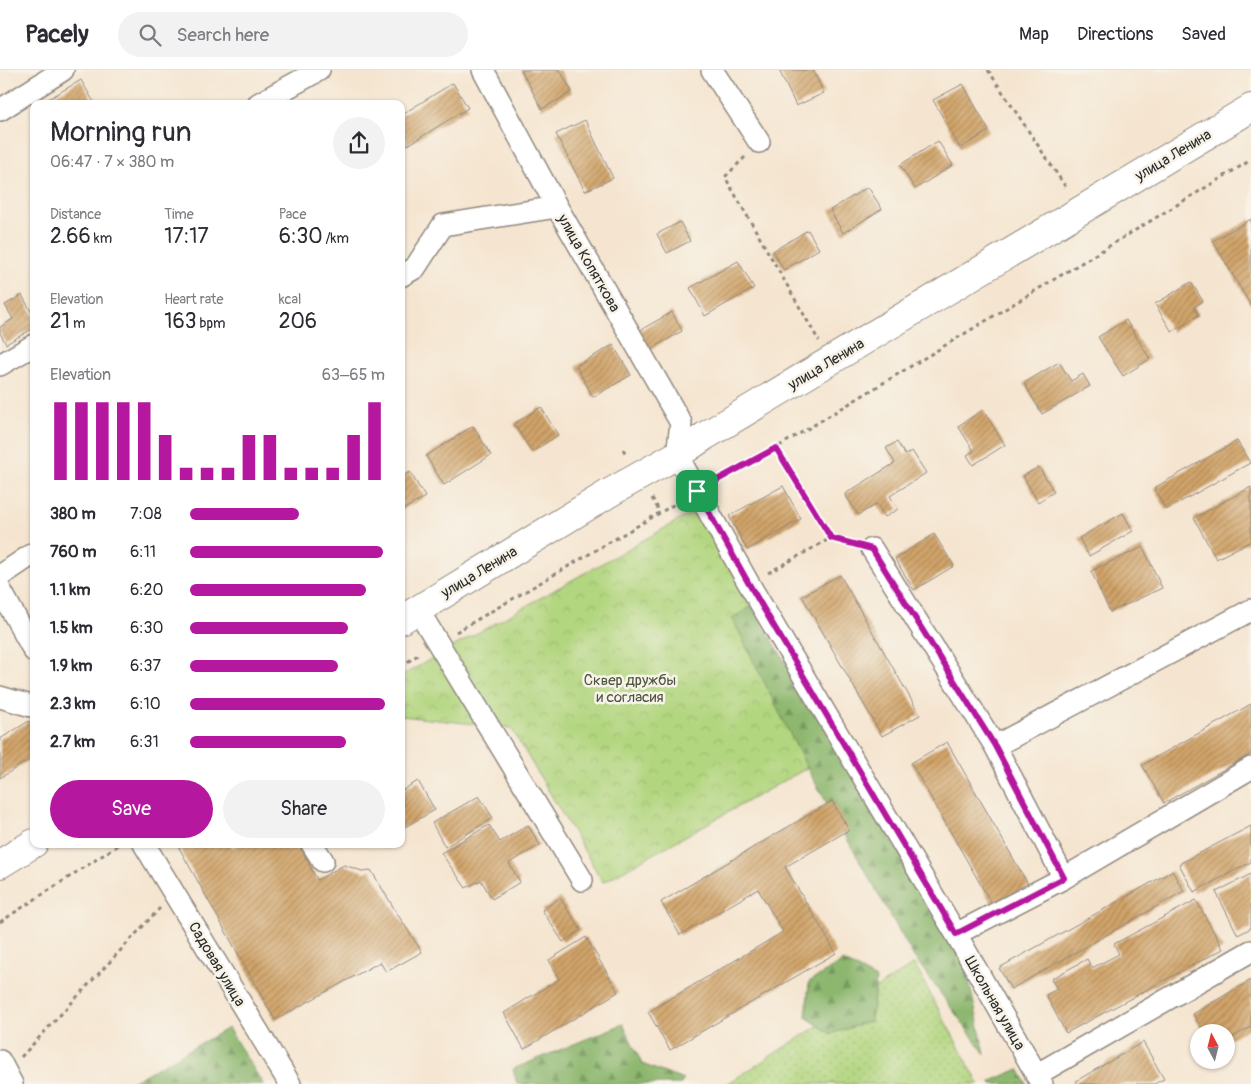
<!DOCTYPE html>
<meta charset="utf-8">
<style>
body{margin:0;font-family:Pangolin,sans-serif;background:#f2f2f3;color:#2b2b33;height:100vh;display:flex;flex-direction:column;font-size:19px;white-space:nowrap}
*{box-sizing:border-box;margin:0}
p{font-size:16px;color:#7c7c81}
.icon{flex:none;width:28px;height:28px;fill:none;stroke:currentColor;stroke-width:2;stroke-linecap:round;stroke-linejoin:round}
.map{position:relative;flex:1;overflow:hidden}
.drawer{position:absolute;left:30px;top:30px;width:375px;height:748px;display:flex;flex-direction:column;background:#fff;border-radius:10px;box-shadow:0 1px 4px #0004}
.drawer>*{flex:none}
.needle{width:32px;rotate:353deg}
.fabs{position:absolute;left:1190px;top:954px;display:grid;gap:10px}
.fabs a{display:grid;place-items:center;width:45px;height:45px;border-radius:50%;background:#fff;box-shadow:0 1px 4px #0004;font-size:25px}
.pin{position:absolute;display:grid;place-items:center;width:42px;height:42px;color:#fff;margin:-21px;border-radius:10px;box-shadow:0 2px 8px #0006}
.round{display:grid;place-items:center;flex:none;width:52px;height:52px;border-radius:26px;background:#f2f2f3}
.overview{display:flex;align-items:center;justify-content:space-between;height:85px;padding:0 20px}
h1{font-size:28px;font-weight:600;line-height:38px}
.figures{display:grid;grid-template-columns:repeat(3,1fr);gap:8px;height:85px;padding:5px 20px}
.figures div{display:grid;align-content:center}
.figures b{font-size:21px;font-weight:600}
.figures small{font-size:14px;font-weight:400}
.figures p{font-size:14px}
.chart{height:140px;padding:10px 20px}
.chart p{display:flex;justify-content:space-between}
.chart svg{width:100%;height:90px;margin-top:5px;stroke:#b5179e;stroke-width:6}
.cta{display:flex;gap:10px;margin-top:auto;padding:10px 20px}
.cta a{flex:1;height:58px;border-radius:30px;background:#b5179e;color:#fff;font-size:20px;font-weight:600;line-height:58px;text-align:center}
.cta a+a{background:#f2f2f3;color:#2b2b33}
ul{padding:0 20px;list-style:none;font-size:16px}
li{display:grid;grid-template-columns:80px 60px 1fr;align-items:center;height:38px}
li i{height:12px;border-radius:6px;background:#b5179e}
header{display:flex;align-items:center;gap:30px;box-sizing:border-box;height:70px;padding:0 25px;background:#fff;border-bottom:1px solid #e1e1e2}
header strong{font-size:24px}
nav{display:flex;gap:28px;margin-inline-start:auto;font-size:18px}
.search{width:350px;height:45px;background:#f2f2f3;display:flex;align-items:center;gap:12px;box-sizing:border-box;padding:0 18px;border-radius:28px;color:#7c7c81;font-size:19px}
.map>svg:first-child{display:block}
.grass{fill:url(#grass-dots);stroke:#6e8055}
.forest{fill:url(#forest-firs);stroke:#5c714c}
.park{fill:url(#park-crowns);stroke:#6e8055}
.building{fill:url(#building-hatch)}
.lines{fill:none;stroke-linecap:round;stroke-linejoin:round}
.minor-casing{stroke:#90887e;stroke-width:24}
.major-casing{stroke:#90887e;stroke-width:30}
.path{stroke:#90887e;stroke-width:3;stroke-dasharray:4 4;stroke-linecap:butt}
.minor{stroke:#fff;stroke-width:21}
.major{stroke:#fff;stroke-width:28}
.route-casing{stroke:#fff;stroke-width:10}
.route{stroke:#b5179e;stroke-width:6}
.labels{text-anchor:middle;stroke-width:5;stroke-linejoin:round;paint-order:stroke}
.street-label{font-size:15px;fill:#2b2b2b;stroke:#f7f3e8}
.park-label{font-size:15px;fill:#4d5640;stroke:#f7f3e8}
</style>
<header>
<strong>Pacely</strong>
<div class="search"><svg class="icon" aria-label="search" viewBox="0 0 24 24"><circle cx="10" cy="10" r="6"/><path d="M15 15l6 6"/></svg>Search here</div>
<nav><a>Map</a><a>Directions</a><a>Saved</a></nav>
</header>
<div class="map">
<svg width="1251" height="1014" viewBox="0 0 1251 1014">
<defs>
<pattern id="grass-dots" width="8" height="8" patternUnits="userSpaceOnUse" patternTransform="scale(1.25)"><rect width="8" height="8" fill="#b2d67f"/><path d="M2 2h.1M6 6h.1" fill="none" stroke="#99b86e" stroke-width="1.8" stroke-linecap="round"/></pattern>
<pattern id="forest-firs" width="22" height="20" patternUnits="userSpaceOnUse" patternTransform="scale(1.25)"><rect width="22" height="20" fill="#8db76e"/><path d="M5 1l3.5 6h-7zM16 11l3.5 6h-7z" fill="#73955b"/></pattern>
<pattern id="park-crowns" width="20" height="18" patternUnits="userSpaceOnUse" patternTransform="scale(1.25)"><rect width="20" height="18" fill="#b2d67f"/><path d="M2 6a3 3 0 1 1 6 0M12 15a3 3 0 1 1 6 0" fill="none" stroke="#99b86e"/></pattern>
<pattern id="building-hatch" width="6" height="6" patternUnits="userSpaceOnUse" patternTransform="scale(1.25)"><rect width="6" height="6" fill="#d1a46a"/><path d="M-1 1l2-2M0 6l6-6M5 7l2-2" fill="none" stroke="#aa8657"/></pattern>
</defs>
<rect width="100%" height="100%" fill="#f7f3e8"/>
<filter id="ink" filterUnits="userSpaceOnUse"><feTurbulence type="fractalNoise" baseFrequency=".02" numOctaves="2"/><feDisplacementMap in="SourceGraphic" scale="10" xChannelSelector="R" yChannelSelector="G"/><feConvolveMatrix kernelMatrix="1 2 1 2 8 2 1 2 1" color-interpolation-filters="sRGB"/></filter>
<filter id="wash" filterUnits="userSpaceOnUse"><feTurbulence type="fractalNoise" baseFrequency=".0096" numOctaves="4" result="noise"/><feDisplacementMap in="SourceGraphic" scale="20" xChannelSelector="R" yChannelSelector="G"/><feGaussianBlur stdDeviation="1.12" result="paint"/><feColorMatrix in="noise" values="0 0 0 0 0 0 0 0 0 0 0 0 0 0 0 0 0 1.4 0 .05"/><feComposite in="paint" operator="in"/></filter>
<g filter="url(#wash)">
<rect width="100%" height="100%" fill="#f5e5d0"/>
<!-- grass -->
<path class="grass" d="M914,894L979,1014H727Z"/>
<!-- forest -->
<path class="forest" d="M752,536L965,893L985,984L914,887L807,698L731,547Z
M843,891L876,909L871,951L831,964L806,947L809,912Z
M623,954L642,994L683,1010L681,1014H517L513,999Z
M228,958L263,1014H128Z
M1019,999L1027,1014H992L991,1011Z"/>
<!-- park -->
<path class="park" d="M697,440L752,536L732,548L807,698L603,812L511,658L401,646V606Z"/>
<g id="blocks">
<!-- building -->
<path class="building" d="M521,0H560L572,22L542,39Z
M779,0H813L824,23L796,36Z
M81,10L95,34H40Z
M453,13L468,38L408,75L401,63V45Z
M963,14L989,61L960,78L933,30Z
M585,50L613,108L585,121L556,64Z
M938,71L953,95L915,119L900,95Z
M868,117L882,139L843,163L830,140Z
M1251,149V236L1213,171Z
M680,152L690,171L667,183L657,164Z
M808,160L819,179L784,200L773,181Z
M738,191L754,218L705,246L690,218Z
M1191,212L1203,231L1194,237L1199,245L1172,262L1155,234Z
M22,225L34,247V258L6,274L0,263V257L13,249L5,235Z
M672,242L682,261L648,281L637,262Z
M1126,250L1150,289L1123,306L1098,267Z
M613,275L631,305L593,327L576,296Z
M1059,292L1071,311L1083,304L1090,316L1042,344L1024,313Z
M541,337L558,365L532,382L514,354Z
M983,340L1005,375L973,395L967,385L974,381L958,356Z
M473,356L491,385L444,415L426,386Z
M1237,371L1250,393L1166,440L1154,418Z
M897,372L905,385L912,381L926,403L890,426L898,439L885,447L877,434L858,445L845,424L895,393L886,378Z
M1039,397L1054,422L1038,432L1023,406Z
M410,402L425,427L401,441V407Z
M783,416L801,449L747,480L729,446Z
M1251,417V471L1216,489L1194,448Z
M1123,443L1133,461L1089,486L1079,468Z
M934,464L954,496L914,520L895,489Z
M1143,477L1162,518L1110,542L1091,501Z
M840,505L920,645L882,666L802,526Z
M1251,634V684L1164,733L1142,695Z
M29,651L34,659V687L0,708V669Z
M947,672L1029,816L993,836L911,693Z
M418,711L435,740L401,759V721Z
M479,726L493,748L445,777L432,753Z
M832,731L849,760L785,797L836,883L670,980L648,942L783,862L758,819L680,865L661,832Z
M489,755L500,772L528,755L540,775L509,793L520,812L492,829L481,810L466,818L441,783Z
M1251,756V792L1194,822L1179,794Z
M177,774H230L233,778L239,774H299L317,810L344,795L365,802L371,800L398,845L422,882L386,902L380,892L275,950Z
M1172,801L1184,821L1011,919L999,898Z
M1251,804V858L1238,865L1216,822Z
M560,828L581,860L563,872L542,840Z
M1196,830L1223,879L1066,963L1046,925L1057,919L1051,909L1087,889L1092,898L1119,884L1114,874Z
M586,867L618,922L524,979L504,943L559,909L549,890Z
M1251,910V957L1226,971V962H1204L1193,944Z
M1143,972L1164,1009L1154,1014H1078L1076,1011Z"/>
</g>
</g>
<g filter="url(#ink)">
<use href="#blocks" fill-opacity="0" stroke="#90887e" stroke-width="1"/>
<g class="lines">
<defs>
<path id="minor" d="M483,0L557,137
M712,0L759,72
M258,34L319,0
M0,40L63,0
M401,206L415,198L443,155L557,137L681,353L677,385L749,514L956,864L1042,1014
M0,295L34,275
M872,479L995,676L1064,808
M0,506L34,483
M0,519L34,581
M418,540L582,810
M0,627L31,636L34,634
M995,676L1251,540
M144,774L290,1014
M312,774L323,791
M956,864L1064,808L1251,698
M0,991L12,1014
M1036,1005L1251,881"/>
<path id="major" d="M401,550L611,422L677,385L705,366L1251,38
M0,794L34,773"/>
</defs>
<!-- minor casing -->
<use href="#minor" class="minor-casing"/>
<!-- major casing -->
<use href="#major" class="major-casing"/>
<!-- path -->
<path class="path" d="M988,0L1067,119
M745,87L725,107L819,271
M776,378L831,468L852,474
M623,379L627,386
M716,411L776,378L1251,90
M652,428L660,442
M768,503L831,468
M456,562L680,431
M401,596L421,583
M0,852L120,774
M21,987L160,838"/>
<!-- minor -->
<use href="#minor" class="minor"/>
<!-- major -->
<use href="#major" class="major"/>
</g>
</g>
<g class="lines" filter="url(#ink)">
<defs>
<path id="route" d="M776,378L831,468L872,479L995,676L1064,808L956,864L749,514L697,421Z"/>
</defs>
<!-- route casing -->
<use href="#route" class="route-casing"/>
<!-- route -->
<use href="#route" class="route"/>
</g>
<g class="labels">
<!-- street labels -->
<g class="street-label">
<text transform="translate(1173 85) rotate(-31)" y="5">улица Ленина</text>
<text transform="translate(589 193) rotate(60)" y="5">улица Копяткова</text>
<text transform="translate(826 294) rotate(-31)" y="5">улица Ленина</text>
<text transform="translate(479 502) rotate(-31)" y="5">улица Ленина</text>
<text transform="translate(217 894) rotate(59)" y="5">Садовая улица</text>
<text transform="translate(995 933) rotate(60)" y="5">Школьная улица</text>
</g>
<!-- park labels -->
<g class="park-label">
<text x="630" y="615">Сквер дружбы<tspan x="630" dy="17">и согласия</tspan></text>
</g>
</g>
</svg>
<div class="fabs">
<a><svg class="needle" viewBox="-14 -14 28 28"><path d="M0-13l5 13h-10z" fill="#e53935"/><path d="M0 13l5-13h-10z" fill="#7c7c81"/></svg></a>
</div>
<div class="pin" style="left:697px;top:421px;background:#1e9e55"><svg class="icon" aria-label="arrive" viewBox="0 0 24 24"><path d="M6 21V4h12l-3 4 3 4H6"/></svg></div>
<section class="drawer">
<div class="overview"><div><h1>Morning run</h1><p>06:47 · 7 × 380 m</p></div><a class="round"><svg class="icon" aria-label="share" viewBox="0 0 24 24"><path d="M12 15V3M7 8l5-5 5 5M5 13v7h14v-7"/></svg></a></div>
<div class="figures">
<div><p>Distance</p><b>2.66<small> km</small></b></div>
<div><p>Time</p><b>17:17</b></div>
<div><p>Pace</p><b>6:30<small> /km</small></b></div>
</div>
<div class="figures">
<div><p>Elevation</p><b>21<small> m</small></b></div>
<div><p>Heart rate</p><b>163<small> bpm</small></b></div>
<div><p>kcal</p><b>206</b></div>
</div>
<div class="chart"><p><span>Elevation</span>63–65 m</p>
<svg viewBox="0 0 160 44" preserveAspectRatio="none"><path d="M5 44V6M15 44V6M25 44V6M35 44V6M45 44V6M55 44V22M65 44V38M75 44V38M85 44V38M95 44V22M105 44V22M115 44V38M125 44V38M135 44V38M145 44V22M155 44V6"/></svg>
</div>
<ul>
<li><b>380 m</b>7:08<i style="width:56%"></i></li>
<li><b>760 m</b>6:11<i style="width:99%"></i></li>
<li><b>1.1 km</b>6:20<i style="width:90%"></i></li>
<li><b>1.5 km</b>6:30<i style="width:81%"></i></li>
<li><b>1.9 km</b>6:37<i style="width:76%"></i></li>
<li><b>2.3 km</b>6:10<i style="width:100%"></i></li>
<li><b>2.7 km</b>6:31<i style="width:80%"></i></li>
</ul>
<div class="cta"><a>Save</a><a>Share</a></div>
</section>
</div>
